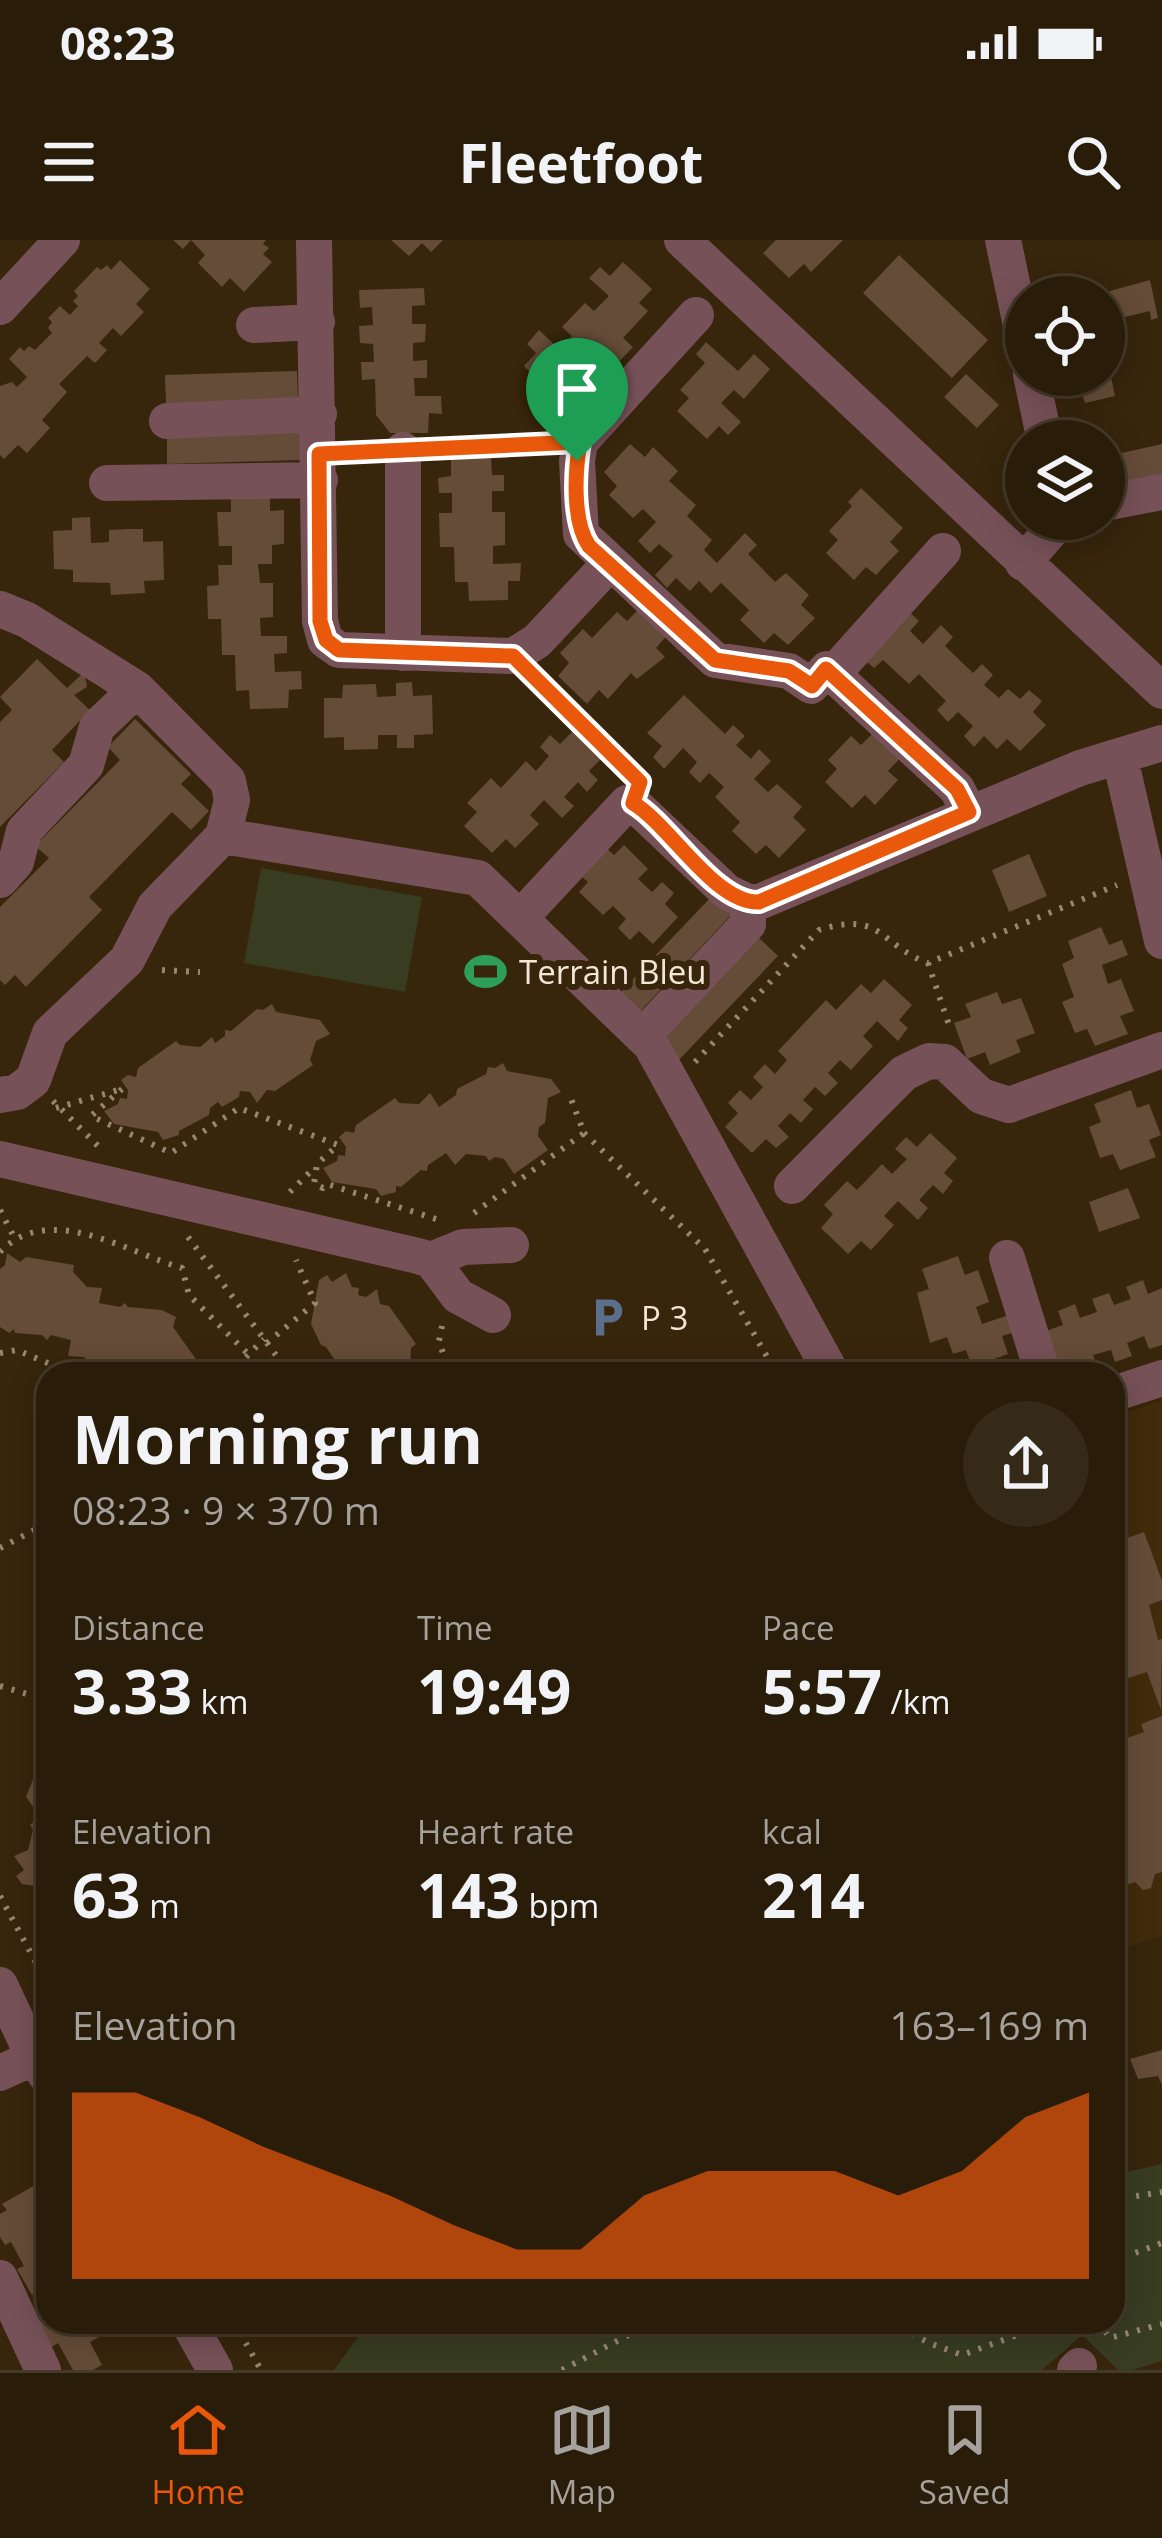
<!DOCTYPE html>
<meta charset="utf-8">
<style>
body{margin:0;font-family:"Open Sans",sans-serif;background:#352917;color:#f1f3f6;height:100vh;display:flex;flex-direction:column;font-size:45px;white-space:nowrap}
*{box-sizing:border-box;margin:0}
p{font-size:39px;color:#a5a19c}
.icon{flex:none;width:66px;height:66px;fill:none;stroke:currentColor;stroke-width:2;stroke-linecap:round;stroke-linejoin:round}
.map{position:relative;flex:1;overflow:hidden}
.sheet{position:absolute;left:36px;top:1122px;width:1089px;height:972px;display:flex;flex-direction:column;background:#291c09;border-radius:36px;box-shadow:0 6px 30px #0003,0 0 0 3px #453a2a}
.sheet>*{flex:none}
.tools{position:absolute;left:1005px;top:36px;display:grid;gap:24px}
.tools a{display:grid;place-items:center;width:120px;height:120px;border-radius:50%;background:#291c09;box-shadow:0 6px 30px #0003,0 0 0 3px #453a2a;font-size:60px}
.pin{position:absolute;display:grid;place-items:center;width:102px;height:102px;color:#fff;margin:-123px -51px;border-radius:50% 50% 50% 0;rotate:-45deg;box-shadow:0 0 12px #0007}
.pin .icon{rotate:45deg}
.round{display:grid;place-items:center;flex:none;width:126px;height:126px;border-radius:63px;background:#352917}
.head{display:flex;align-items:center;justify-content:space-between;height:204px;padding:0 36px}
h1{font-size:66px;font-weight:700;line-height:90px}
.stats{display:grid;grid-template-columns:repeat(3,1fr);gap:18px;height:204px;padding:12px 36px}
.stats div{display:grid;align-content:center}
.stats b{font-size:60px;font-weight:700}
.stats small{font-size:33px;font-weight:400}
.stats p{font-size:33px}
.chart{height:336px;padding:24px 36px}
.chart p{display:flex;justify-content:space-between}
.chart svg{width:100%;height:216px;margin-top:12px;fill:#ea580c;opacity:.7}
.status{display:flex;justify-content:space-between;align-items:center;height:84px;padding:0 60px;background:#291c09;direction:ltr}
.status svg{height:33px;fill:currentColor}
header{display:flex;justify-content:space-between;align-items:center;height:156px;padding:0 36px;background:#291c09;font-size:54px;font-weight:700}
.tabs{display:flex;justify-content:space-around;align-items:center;height:168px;border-top:3px solid #453a2a;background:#291c09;font-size:33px;color:#a5a19c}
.tabs a{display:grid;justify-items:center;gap:6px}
.tabs .current{color:#ea580c}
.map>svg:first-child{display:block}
.built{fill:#412b0a}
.green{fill:#383c21}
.building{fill:#654c38}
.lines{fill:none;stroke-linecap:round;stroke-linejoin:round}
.path{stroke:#968773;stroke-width:6;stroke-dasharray:3 9;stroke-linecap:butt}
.minor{stroke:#775158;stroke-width:36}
.route-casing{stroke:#fff;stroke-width:24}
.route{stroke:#ea580c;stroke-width:15}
.labels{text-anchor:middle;stroke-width:12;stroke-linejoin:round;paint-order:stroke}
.poi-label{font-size:33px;fill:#f2e6d7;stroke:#37250c;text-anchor:start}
</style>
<div class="status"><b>08:23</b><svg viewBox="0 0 49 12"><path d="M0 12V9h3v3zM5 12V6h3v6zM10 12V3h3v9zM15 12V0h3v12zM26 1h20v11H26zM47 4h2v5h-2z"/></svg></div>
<header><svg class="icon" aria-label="menu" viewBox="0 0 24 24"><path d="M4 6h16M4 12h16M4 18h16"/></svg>Fleetfoot<svg class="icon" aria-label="search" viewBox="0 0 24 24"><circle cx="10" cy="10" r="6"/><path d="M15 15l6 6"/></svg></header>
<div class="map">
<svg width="1162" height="2130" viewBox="0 0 1162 2130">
<rect width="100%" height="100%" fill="#37250c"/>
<!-- built -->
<path class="built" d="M1162,1160V1695L1113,1712V1177Z"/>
<!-- green -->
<path class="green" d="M261,628L422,657L405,752L244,723Z
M1162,1924V2121L1133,2130H1118L1082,2095L1042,2130H334L369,2082H1113V1935Z"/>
<!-- building -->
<path class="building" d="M173,0H266L263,4L269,8L263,14L272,22L244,52L230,38L222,47L198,23L205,15L191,0L183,9Z
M391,0H443L431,12L422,3L409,16Z
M776,0H843L811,32L804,24L789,38L763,13Z
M899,15L988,100L952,138L863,53Z
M120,20L150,49L136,64L144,72L121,96L113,88L99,103L107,110L95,123L87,116L59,144L67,152L42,180L50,188L27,213L18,205L4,219L0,215V146L12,142L17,147L27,137L9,119L20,107L24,111L29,106L35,110L52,93L48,88L52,82L48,78L60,66L70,75L78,66L73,61L78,56L74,51L97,27L101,30L107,25L111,30Z
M623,22L652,49L639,63L648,71L623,98L633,107L610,131L600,123L575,149L566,140L552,154L524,126L536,113L527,104L539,90L559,109L572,96L562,87L585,63L594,71L609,56L589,38L600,27L610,36Z
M1150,40L1158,78L1151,80L1150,71L1104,82V57H1088Z
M424,48L425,65L412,66V84H426L425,102L413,103V121L427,120V138H414L415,156H441L442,174L429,173L428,193H390L376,175L375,139L362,140L361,122H374L373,104L360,103L359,86L373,85L372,67L360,68L359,50Z
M706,102L738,131L754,114L770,129L744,159L734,150L721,163L741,182L728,195L719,186L707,199L677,171L689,158L680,150L705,123L696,114Z
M1106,113L1115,156L1085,163L1075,135H1104Z
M297,131L298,161L166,165L165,135Z
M966,134L999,165L977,188L944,157Z
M299,191L300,220L167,224V194Z
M630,204L645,217L653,207L678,231L669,241L696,265L687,276L712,300L704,310L717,323L745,293L757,305L748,314L775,342L786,333L809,355L801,365L815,378L788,405L774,393L764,403L740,380L749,370L721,343L711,353L699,341L690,351L676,338L667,348L655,335L673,316L659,304L650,313L638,301L656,282L643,269L633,278L609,255L617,246L604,232Z
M1162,204V238L1104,250V217Z
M491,216L492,235H504V251H492V272H505V305L493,306V324L521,323L520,341H508V360L469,361L468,342H455L454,307H440L439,273H452V253H439L438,238L451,236V217Z
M861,248L903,288L890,302L899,311L888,322L876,335L866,327L854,340L826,313L838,300L829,291L852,266L848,262Z
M231,252H270V271L284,270V304L272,305V324H258L260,343H273V377L260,378L261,396H287V413L274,414L275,432L301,431L302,449L289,450L288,468L250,469L249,450L236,451L235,415H222L221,379H208L207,346L219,345L218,325H232V306H219L217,272H231Z
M90,277L91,303L109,302V290L127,289H143V302L163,301L164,340L144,341L145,353L111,355L110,343L73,342V330L54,329L53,291L72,290V278Z
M642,366L669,393L656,408L665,417L637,439L631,433L608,459L599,450L587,464L558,436L569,423L560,413L583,389L592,398L617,372L627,381Z
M906,369L919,381L910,391L923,404L941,385L953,397L945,406L973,433L982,424L993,435L984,445L999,458L1008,449L1020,459L1029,450L1042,461L1033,472L1046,485L1020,511L1007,499L997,509L984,496L974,507L964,496L973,486L958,472L948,482L937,470L946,461L919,434L909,444L883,420L874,428L861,417Z
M37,419L67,448L81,435L85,436L87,447L74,455L90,470L52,510L64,522L0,587V482L12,470L0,457Z
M412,442L413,456L432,455L433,494L414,495V508H397V495H378V509L344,510V497L324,498V458H342L343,445L376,444L377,457L396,456V443Z
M684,455L725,494L733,485L745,496L736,505L751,519L759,509L771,521L754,539L768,552L777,544L802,567L793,577L806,590L779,618L766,605L756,614L732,591L740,582L715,557L724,547L709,533L700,543L689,532L697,522L683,508L664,529L653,517L662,506L647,493Z
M135,479L191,534L181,544L209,571L191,590L172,572L89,657L102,670L26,747L15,735L5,745L0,740V667L49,618L35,606L120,520L108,507Z
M574,490L603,517L589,531L598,540L587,552L578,542L564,557L574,566L562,578L544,560L530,575L539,584L515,608L506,599L492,613L464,586L477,572L467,563L491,538L501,548L526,521L536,531L549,516L540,507L550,495L560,504Z
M875,491L902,516L888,531L898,540L875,565L865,555L852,568L825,542L837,529L828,520L851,496L861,505Z
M600,602L614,615L624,605L648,629L638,639L652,652L662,642L674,653L665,664L678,677L653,704L639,691L630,700L618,688L626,679L613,666L603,675L579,652L588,642L574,630Z
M1029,614L1047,656L1009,672L992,630Z
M713,655L733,673L631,781L611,762Z
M1101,687L1109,705L1122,700L1128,715L1102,725L1108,744L1121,739L1134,771L1120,776L1128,794L1095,806L1087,789L1075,793L1062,762L1074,757L1062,724L1074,718L1068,701Z
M759,698L778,716L675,824L657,806Z
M884,739L912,765L899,780L908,788L898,801L877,781L863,796L873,806L851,830L840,820L828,833L838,843L825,856L815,847L803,860L813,869L801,883L790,873L778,886L789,897L776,908L766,899L752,913L725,887L738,873L728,863L740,850L751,860L763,847L753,837L765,824L775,834L787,820L778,811L826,760L836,770L861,744L871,753Z
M997,752L1002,764L1021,758L1035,793L1016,800L1021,812L990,825L985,812L967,819L954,783L971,777L965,764Z
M272,764L276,772L320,780L330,794L316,801L310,820L313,825L275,851L267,850L257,863L250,852L240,851L239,857L222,867L218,862L210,868L209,875L179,891V895L163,900L158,892L114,884L104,871L118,864L120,858L127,859L128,850L121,840L128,835L136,837L138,828L176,801L180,805L200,807L212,797L215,803L225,796V790L231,791L257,769L263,770Z
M503,823L507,831L551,839L561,852L548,858L545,883L539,887L538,896L548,910L514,934L504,919L495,917L489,921L486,916L466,914L455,925L446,913L428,925L427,931L421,930L401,947L396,946V952L381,956L376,949L332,942L323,928L337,921L338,915L345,916L346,907L339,897L346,891L354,893L356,885L395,858L399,863L419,864L430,853L439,867L456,855L457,849L486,834L488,827L495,828Z
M1131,850L1137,868L1149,864L1161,895L1149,900L1156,917L1120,930L1113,914L1100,918L1089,887L1101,882L1094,864Z
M930,893L957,918L944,933L953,941L943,954L933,945L919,960L928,968L918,980L898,961L884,976L894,985L871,1010L861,1001L848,1014L821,988L833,974L824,965L847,941L857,950L882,924L892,934L907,919L895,909L906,897L917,907Z
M1128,948L1140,978L1099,992L1089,962Z
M7,1013L20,1022L26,1017L74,1025L73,1032L87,1047L102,1048L99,1063L120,1067L125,1063L128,1067L162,1070L176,1077L173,1087L198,1122L197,1134H96L84,1117L68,1116L71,1100L51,1095L47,1100L42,1095L15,1093L14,1089L9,1093L0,1087V1029L5,1025Z
M958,1016L965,1035L978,1030L989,1062L976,1067L982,1084L1009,1075L1015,1092L1002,1096L1008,1114L972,1127L966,1110L953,1114L947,1097L930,1103L917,1053L929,1049L922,1029Z
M346,1033L352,1047L359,1048L358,1055L366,1057L377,1049L380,1064L389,1066L416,1104L411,1108L410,1128L416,1134H344L326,1107L321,1105L311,1084L319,1040L327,1035L332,1042Z
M1143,1040L1148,1054L1162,1048V1105L1149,1109L1144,1096L1127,1103L1132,1116L1115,1122L1111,1110L1093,1115L1098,1128L1081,1134L1076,1121L1059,1127L1046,1091L1063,1085L1058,1071L1075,1064L1080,1078L1097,1072L1092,1059L1109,1053L1114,1065L1131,1059L1126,1047Z
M1144,1292L1162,1341V1360L1149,1365L1158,1400L1162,1399L1161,1470L1147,1432L1125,1439L1119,1424L1113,1426V1303Z
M1162,1476V1632L1155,1634L1151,1648L1143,1650L1135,1642L1113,1649V1485L1119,1501L1144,1492L1141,1484Z
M48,1533V1648L22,1644L16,1636L24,1630L14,1616L28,1610L33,1590L30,1585L35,1581L36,1571L26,1557L34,1537Z
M1162,1810V1845L1158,1836L1138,1839L1130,1819Z
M35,1945L48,1965V2046L32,2055L17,2029L24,2026L11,2002L5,2005L0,1997V1974L7,1970L2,1964Z
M48,2076V2082H126L90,2102L102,2125L93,2130H73L58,2103L47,2110L33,2085Z"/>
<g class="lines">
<!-- path -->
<path class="path" d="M433,209L546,204
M537,440L626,527
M928,723L950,788
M162,730L200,732
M695,822L819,690C883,670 879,705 928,723L1117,645
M122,849L91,876L171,913L239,868L338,905L317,924L314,944L323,948L327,944L436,979
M53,861L99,907
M56,868L118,850
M584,893L705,1009L777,1134
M290,952L315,927
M0,970L14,997
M474,973L584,893L570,856
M188,997L290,1134
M0,1012C49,961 126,1012 182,1028L189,1055L248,1114
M442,1086L439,1101L450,1134
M267,1103L315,1063L296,1020
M0,1113L17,1110L73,1134
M229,1134L264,1099
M0,1308L48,1283
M0,1446L34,1456L48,1450
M0,1656L48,1745
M1113,1954L1124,1958L1162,1952
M1113,2021L1162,2003
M234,2082L261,2130
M891,2082L929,2103L962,2115L1053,2082
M1098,2082L1110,2098L1162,2084
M562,2130L653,2082"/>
<!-- minor -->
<path class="minor" d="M314,0L320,381L325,400L339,410L513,416L537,401L609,324
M682,0L1162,451
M1003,0L1026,109
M0,67L62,0
M696,75L580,202L577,221L581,294L715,420L789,431L811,446L827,429L957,549L969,572
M254,85L317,82
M1031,135L1045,201
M167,181L319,174
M107,243L320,240
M1104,263L1162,252
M1023,323L1049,293L1056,279
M0,369L27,380L137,449L228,541L232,560L223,596L155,666L127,720L50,793L33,840L17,852L0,855
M403,413V210
M832,435L943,311
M1120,518L1162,701
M223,596L478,638L651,805L832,1134
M0,640L16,622L24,591L86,525L97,487L137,449
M748,662H759L1080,528L1162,503
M533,664L627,563H633L727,652L748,662
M652,786L748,684V662
M0,919L418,1016L431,1020L458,1056L493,1075
M792,946L904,833L929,821L945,822L981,856L1009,865L1162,810
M1007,1018L1043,1134
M431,1020L463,1007L511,1005
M1113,1154L1162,1138
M0,1745L34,1818L48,1838
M0,1833L48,1811
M0,2038L43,2130
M188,2082L215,2130
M1075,2130L1079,2126"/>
</g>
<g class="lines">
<defs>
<path id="route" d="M580,202C575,231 572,281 589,306L715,420L789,431L812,446L826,429L957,549L969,572L759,662C715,664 670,585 633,563L640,542L513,416L339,410L326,400L320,381L319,214Z"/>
</defs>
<!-- route casing -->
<use href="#route" class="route-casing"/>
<!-- route -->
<use href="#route" class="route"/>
</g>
<!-- icons -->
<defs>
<symbol id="stadium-bare" viewBox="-9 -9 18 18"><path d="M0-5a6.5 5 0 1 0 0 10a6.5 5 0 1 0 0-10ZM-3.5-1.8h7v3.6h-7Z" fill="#2e9e5b" stroke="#37250c" stroke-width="2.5" paint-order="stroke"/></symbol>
<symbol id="parking-bare" viewBox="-9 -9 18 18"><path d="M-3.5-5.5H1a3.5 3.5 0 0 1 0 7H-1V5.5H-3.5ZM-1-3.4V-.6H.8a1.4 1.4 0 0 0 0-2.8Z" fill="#5c6f8a" stroke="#37250c" stroke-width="2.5" paint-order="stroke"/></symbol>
</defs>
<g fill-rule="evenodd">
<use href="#stadium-bare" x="456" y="702" width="59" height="59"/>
<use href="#parking-bare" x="578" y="1048" width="59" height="59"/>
</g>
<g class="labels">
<!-- poi labels -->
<g class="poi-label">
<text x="519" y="744">Terrain Bleu</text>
<text x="641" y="1090">P 3</text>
</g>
</g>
</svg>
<div class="tools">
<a><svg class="icon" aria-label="locate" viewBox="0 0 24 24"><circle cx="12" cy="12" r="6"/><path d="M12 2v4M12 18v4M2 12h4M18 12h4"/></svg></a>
<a><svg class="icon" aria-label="layers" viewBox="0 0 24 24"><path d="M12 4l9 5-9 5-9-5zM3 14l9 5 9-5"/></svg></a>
</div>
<div class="pin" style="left:577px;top:221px;background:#1e9e55"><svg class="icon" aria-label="arrive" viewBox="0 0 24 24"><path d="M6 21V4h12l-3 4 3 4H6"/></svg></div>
<section class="sheet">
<div class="head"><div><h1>Morning run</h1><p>08:23 · 9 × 370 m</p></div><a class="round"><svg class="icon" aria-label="share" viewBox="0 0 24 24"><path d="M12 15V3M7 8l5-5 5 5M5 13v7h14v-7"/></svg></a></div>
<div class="stats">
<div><p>Distance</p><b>3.33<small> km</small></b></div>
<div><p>Time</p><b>19:49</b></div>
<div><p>Pace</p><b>5:57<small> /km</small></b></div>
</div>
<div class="stats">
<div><p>Elevation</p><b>63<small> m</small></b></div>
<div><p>Heart rate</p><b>143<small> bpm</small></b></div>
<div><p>kcal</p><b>214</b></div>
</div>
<div class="chart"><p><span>Elevation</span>163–169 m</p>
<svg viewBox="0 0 160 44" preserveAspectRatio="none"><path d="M0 44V6L10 6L20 11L30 17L40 22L50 27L60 33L70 38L80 38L90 27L100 22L110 22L120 22L130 27L140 22L150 11L160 6V44z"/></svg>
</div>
</section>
</div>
<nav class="tabs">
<a class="current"><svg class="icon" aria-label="home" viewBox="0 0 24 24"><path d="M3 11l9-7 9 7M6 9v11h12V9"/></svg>Home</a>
<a><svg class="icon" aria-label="map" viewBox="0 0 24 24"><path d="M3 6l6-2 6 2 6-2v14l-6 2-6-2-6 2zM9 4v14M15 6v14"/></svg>Map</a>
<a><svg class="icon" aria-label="saved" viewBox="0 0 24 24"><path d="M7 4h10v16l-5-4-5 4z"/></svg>Saved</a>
</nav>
